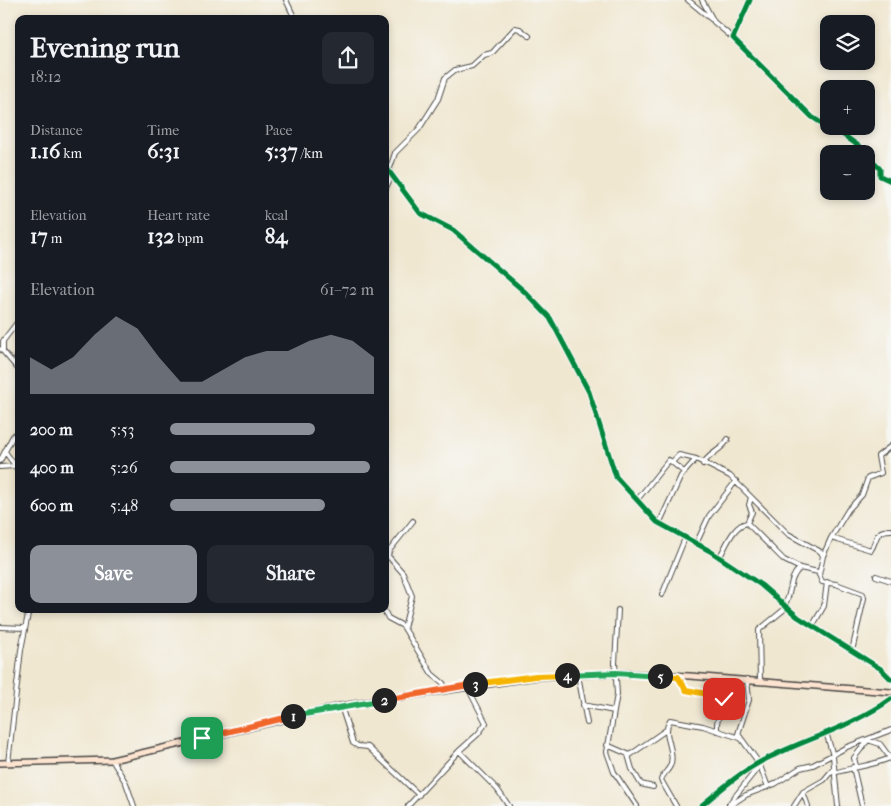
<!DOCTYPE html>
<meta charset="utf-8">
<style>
body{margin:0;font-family:"IM FELL French Canon",serif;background:#242831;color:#f1f3f6;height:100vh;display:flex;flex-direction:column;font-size:19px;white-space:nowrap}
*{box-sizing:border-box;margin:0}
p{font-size:16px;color:#9ea1a6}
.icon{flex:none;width:28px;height:28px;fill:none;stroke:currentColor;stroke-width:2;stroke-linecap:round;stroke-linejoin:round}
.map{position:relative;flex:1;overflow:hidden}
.details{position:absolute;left:15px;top:15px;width:374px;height:598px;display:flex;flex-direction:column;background:#171b24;border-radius:10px;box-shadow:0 2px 8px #0003}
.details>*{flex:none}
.fabs{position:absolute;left:820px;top:15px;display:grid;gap:10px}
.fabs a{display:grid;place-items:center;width:55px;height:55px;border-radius:10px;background:#171b24;box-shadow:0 2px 8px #0003;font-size:25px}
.pin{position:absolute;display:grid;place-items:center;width:42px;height:42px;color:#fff;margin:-21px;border-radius:10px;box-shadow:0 2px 8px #0006}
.km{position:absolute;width:25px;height:25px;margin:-12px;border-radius:50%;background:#222;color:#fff;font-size:14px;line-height:25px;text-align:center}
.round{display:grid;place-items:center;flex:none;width:52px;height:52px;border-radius:10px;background:#242831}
.head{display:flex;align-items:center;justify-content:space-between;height:85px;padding:0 15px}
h1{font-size:28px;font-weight:700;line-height:38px}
.stats{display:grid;grid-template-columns:repeat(3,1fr);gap:8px;height:85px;padding:5px 15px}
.stats div{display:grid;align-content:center}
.stats b{font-size:21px;font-weight:700}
.stats small{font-size:14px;font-weight:400}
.stats p{font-size:14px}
.chart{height:140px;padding:10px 15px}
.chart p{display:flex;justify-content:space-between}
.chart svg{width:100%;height:90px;margin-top:5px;fill:#8c9099;opacity:.7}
.action{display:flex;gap:10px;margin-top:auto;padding:10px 15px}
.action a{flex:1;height:58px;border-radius:10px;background:#8c9099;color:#fff;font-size:20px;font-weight:700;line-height:58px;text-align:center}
.action a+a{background:#242831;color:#f1f3f6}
ul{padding:0 15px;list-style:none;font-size:16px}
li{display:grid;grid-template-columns:80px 60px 1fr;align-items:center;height:38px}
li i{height:12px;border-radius:6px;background:#8c9099}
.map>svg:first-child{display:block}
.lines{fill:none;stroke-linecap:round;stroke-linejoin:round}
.street-casing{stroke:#494744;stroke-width:6}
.secondary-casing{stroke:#494744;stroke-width:8}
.street{stroke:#fff;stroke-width:4}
.secondary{stroke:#fde4d0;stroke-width:5}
.cycleway-casing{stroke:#f6f6f2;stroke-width:8}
.cycleway{stroke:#00873e;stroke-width:5}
.split-1-casing{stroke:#fff;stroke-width:10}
.split-2-casing{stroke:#fff;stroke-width:10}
.split-3-casing{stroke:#fff;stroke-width:10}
.split-4-casing{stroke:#fff;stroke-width:10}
.split-5-casing{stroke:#fff;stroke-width:10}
.split-6-casing{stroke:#fff;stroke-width:10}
.split-1{stroke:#f0652b;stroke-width:6}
.split-2{stroke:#22a559;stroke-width:6}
.split-3{stroke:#f0652b;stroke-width:6}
.split-4{stroke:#f5b400;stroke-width:6}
.split-5{stroke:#22a559;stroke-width:6}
.split-6{stroke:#f5b400;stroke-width:6}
</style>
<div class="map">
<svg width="891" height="806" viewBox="0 0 891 806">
<rect width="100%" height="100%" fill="#f6f6f2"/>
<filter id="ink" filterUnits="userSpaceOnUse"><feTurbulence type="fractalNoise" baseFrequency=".02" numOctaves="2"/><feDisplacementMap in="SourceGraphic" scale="10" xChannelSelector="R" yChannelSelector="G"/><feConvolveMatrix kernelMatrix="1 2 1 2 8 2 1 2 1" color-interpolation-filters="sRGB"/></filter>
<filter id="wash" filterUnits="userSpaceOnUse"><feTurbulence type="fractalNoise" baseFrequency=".0096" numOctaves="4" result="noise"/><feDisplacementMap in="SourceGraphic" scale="20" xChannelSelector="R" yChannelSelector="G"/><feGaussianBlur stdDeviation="1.12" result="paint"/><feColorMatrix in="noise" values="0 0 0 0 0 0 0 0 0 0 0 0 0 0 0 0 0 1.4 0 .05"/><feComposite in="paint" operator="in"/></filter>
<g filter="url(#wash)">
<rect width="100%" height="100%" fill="#f0e7d0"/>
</g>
<g filter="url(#ink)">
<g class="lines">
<defs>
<path id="street" d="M286,0L295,19
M688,0L711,19
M702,0L714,22L733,38
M750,0L733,38L812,117L829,128L842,134L863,149L880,169V176L891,181
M385,166L420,213L453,230L525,292L550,318L589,392L616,477L657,522L710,551L761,585L798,617L881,669L891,679
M389,171L395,153L419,129L438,99L445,78L455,70L472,66L484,55L492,53L515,28L520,29L529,36
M385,190L390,179L394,177
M1,349L19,370
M3,350V341L19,320
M15,364L19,350
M6,453L19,471
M0,461L13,436L19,431
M672,462L679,455L696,459L730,476L788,534L821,552L823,556L819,575
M703,464C709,453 723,450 728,439
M0,467L15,466
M751,497L749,505L752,512L747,523L784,560L800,568
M637,500L669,460L684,472
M413,521L389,551L388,556L403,573L412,596L404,628L432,674L443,683L446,690
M659,524L681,476L696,459
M831,538L848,510L862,495L868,478L881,473L878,456L891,446
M696,544L709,516L736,481
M823,556L831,538L871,550C878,539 874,530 891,530
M719,558C726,547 733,525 747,523
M876,576L891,581
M662,595L685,538
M784,606C793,593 787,580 800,568L818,572L822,582L836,584L863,594L864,598L852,651
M384,610L388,618L403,626
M618,610L615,663L617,694L607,752L614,772L637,806
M813,625L824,606L827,582
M0,627L24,628
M578,675L587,723
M678,677L686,690L724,698L717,723V731
M747,679L749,700L738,734L759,763L768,787
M760,681L759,630L786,608
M583,705L614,711
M341,706L353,743L358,746L368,747L419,795
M826,732L833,756L838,806
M607,745L630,755L666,730
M459,751L478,734L486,723L467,686
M628,755L632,769L641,784L653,787
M112,760L126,783L134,806
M8,763L21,650L29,609
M856,766L854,758L868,740L880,744L891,759
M853,767L862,806
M834,773C853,767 872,766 890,758
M803,792L808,806
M729,804L760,765
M408,806L459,751L497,789L509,806
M676,806L661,780C663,773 670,770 671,763C675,747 661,735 670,720L703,726L740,738
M701,806C722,788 744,769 770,757C809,738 855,725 891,699
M729,806L746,795L775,784L800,768L813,765L847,747L891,730
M794,806L803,792L824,780L834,768"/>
<path id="secondary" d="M0,763L112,760L341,706L536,677L616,673L690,676L891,692"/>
</defs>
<!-- street casing -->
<use href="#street" class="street-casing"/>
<!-- secondary casing -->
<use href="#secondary" class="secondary-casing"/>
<!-- street -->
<use href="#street" class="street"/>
<!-- secondary -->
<use href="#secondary" class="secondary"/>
<defs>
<path id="cycleway" d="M750,0L733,38L812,117L829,128L842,134L863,149L880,169V176L891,181
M385,166L420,213L453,230L525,292L550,318L589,392L616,477L657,522L710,551L761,585L798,617L881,669L891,679
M701,806C722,788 744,769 770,757C809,738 855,725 891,699"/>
</defs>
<!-- cycleway casing -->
<use href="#cycleway" class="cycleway-casing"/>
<!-- cycleway -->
<use href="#cycleway" class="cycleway"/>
</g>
</g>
<g class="lines" filter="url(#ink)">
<defs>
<path id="split-1" d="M202,738L293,716"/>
<path id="split-2" d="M293,716L384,700"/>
<path id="split-3" d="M384,700L475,684"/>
<path id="split-4" d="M475,684L536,676L567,675"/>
<path id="split-5" d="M567,675L616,673L660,676"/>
<path id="split-6" d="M660,676L678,677L686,690L723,697L724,699"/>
</defs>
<!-- split-1 casing -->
<use href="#split-1" class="split-1-casing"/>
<!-- split-2 casing -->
<use href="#split-2" class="split-2-casing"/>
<!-- split-3 casing -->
<use href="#split-3" class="split-3-casing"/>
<!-- split-4 casing -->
<use href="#split-4" class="split-4-casing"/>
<!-- split-5 casing -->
<use href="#split-5" class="split-5-casing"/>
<!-- split-6 casing -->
<use href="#split-6" class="split-6-casing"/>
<!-- split-1 -->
<use href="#split-1" class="split-1"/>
<!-- split-2 -->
<use href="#split-2" class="split-2"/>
<!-- split-3 -->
<use href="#split-3" class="split-3"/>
<!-- split-4 -->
<use href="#split-4" class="split-4"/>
<!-- split-5 -->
<use href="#split-5" class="split-5"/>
<!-- split-6 -->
<use href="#split-6" class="split-6"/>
</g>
</svg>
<div class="fabs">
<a><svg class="icon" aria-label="layers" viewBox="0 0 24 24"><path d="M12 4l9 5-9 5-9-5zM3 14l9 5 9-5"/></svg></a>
<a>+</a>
<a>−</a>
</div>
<div class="pin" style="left:202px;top:738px;background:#1e9e55"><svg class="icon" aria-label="arrive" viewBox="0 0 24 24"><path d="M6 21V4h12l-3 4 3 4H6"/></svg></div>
<div class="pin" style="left:724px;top:699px;background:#d93025"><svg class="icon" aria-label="check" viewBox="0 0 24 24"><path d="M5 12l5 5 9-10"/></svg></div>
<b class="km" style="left:293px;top:716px">1</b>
<b class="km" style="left:384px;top:700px">2</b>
<b class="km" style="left:475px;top:684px">3</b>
<b class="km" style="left:567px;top:675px">4</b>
<b class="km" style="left:660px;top:676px">5</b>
<section class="details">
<div class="head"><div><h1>Evening run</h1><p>18:12</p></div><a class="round"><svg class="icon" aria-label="share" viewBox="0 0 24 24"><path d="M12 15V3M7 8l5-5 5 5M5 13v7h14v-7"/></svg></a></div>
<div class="stats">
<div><p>Distance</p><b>1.16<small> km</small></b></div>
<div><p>Time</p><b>6:31</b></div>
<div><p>Pace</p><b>5:37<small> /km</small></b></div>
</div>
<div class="stats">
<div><p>Elevation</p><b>17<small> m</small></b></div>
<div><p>Heart rate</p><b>132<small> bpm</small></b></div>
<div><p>kcal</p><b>84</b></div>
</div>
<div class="chart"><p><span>Elevation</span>61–72 m</p>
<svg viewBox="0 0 160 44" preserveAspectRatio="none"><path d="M0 44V26L10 32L20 26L30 15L40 6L50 12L60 26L70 38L80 38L90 32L100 26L110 23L120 23L130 18L140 15L150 18L160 26V44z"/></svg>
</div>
<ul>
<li><b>200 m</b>5:53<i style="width:71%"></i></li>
<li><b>400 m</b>5:26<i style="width:98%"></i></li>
<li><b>600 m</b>5:48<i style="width:76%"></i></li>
</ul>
<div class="action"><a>Save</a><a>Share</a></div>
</section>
</div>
